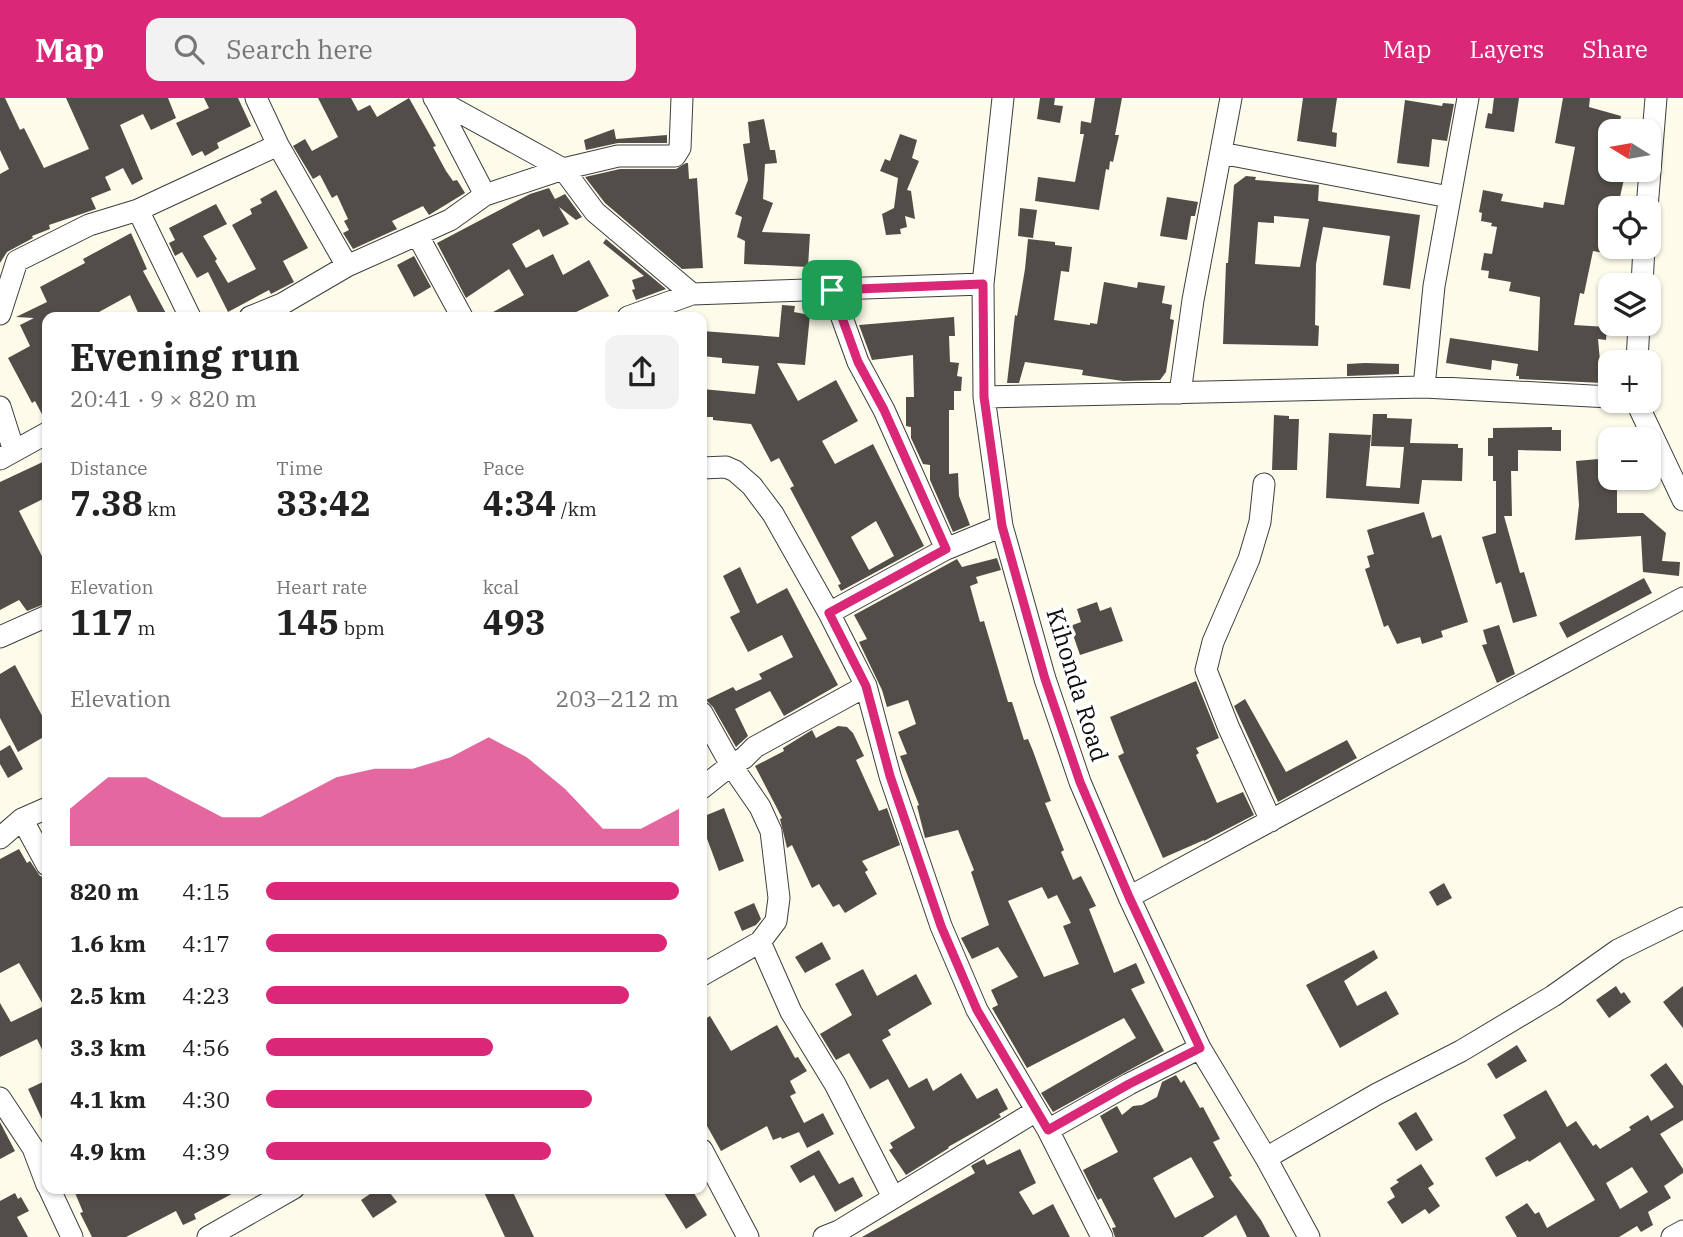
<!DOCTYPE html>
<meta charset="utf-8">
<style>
body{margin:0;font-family:"IBM Plex Serif",serif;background:#f2f2f2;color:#222;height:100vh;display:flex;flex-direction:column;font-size:26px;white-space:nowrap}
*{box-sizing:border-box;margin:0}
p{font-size:23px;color:#767676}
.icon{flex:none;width:38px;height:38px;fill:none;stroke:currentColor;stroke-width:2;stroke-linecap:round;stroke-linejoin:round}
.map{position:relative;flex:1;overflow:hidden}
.drawer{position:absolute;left:42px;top:214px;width:665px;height:882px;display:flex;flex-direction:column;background:#fff;border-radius:14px;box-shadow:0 2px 5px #0004}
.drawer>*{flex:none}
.needle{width:46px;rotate:281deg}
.buttons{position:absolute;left:1598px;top:21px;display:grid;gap:14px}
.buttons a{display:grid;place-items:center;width:63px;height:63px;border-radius:14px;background:#fff;box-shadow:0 2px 5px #0004;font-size:35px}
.pin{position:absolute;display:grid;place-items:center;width:60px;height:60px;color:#fff;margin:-30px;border-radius:14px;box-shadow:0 4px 10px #0006}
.round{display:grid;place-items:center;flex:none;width:74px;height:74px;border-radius:14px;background:#f2f2f2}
.head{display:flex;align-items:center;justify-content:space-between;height:119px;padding:0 28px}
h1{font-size:38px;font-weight:700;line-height:52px}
.stats{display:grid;grid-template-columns:repeat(3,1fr);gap:10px;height:119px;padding:7px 28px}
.stats div{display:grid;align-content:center}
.stats b{font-size:35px;font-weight:700}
.stats small{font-size:19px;font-weight:400}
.stats p{font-size:19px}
.chart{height:196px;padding:14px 28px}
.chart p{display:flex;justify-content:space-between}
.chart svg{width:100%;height:126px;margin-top:7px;fill:#db2777;opacity:.7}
ul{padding:0 28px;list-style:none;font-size:23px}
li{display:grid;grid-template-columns:112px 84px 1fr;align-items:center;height:52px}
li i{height:18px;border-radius:9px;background:#db2777}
header{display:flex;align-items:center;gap:42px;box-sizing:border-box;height:98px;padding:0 35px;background:#db2777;color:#fff}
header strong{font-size:33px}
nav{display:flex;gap:38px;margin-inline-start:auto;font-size:24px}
.search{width:490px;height:63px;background:#f2f2f2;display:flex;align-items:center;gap:18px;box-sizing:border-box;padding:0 24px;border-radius:14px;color:#767676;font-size:26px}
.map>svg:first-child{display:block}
.building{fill:#524d48;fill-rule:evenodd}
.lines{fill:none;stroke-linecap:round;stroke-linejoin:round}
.minor-casing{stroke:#3e3e3e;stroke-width:23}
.minor{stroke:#fff;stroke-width:21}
.route-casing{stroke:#fff;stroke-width:14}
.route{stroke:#db2777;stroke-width:9}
.labels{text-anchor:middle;stroke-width:7;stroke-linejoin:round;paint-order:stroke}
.street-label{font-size:24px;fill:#0b0b0b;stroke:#fff}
</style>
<header>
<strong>Map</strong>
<div class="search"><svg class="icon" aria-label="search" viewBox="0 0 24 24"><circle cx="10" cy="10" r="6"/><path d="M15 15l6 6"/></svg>Search here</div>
<nav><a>Map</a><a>Layers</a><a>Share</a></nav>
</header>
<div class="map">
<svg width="1683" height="1139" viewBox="0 0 1683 1139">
<rect width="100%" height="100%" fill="#fdfbea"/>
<!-- building -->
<path class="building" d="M0,0H5L20,32L24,30L44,70L89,51L66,0H168L176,20L151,32L143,16L120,27L143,81L132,87L123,70L105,79L111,92L91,100L96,111L49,127L50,131L32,138L33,140L7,154L0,165V76L9,71L0,52Z
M204,0H238L251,28L217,45L219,50L205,58L202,53L192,58L176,25L209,10Z
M318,0H351L358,13L370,7L377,19L409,0L436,48L433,49L446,73L453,83L457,82L465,95L429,117L423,108L392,123L397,131L353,151L343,135L349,132L344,123L348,121L337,97L332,100L320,77L313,81L293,48L305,41L312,53L338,39Z
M1040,0H1055L1054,7L1063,8L1060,25L1037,21Z
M1095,0H1122L1115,37H1119L1113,64L1110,63L1109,72L1106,71L1099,112L1035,103L1038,79L1075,84L1084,36H1080L1081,23L1091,25Z
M1303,0H1337L1332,34L1337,35L1336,49L1297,43Z
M1494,0H1519L1514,34L1485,30L1488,15L1492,16Z
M1563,0H1590L1589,9L1621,18L1618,32L1613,31L1610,33L1606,61L1610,62V72H1626L1618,108L1610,106V156L1593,153L1584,196L1580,195L1574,227L1607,229L1606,242L1598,241L1602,285L1519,281V278H1516L1518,266L1492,262L1491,272L1446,265L1450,240L1538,253L1540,199L1509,193L1511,184L1488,180L1489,173L1481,172L1484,155L1492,156L1497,129L1491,128L1492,125L1481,123L1482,115L1479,114L1483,92L1503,96L1501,103L1543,110L1544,104L1564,107L1575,49L1555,45Z
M1405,2L1442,8L1443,5L1454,6L1447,43L1432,41L1429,69L1397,65Z
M764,21L770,52H775L777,65L765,66L763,101L773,105L762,134L810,136L808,169L744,166L745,143L737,139L742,119L735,116L748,82L743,46L750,45L748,24Z
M614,31L616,41L667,37V45H618L586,52L584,42Z
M900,36L917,42L912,60L919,63L907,92L911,93L915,121L905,118L907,129L900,131L901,136L886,137L882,116L894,110L898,80L880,73L885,61L890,63Z
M686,65H688L689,81L697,80L703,170L682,171L605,105L585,79L620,71H676Z
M1246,78L1256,79L1255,82L1319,87L1318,103L1420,117L1410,191L1383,187L1390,138L1323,129L1316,166L1315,227L1319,228L1318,248L1223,246L1226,165H1228L1234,87ZM1274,118L1309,121L1300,169L1255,166L1258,124L1274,125Z
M549,90L555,101L565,96L582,119L576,122L559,109L569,126L543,139L539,131L512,146L526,170L553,156L563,177L589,162L609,198L566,219H484L524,197L509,171L466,200L437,145L530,96Z
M276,92L308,150L283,163L294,184L271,196L269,192L228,214L208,174L197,180L182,154L175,158L169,145L175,142L169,130L216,106L227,126L203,138L217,161L215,163L228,185L256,171L232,127L252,116L250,111L262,105L260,101Z
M1167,99L1198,104L1195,118H1191L1187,142L1160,138Z
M1020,110L1037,112L1033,140L1018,138Z
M131,135L147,171L143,173L168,219H140L130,197L99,214L101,219H47V322H45L35,303L32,305L8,260L30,248L20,227L34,220L16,219L47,204L40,189L85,165L83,161Z
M606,141L666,191L636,202L632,192L635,191L632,182L644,178L603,145Z
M1028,141L1055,144V147L1072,149L1069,174L1061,173L1054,222L1090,227V225L1097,226L1104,184L1137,190L1138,184L1165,188L1162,205L1172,207L1170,221L1174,222L1166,274L1160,282L1123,283L1082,277L1083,272L1025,264L1019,285H1007L1015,217L1017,218L1025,171Z
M414,158L431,189L414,199L397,167Z
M782,207L795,208L794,214L810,217L805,267L777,265L798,303L836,282L858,323L822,343L835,366L873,346L924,448L841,493L838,487L841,486L790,390L794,388L779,360L771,364L751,326L713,322V319H702V291L755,296L759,268L722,265V260L702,258V233L779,239ZM876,423L894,458L869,472L851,439Z
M954,219L955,238H949L950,264L959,265L957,278L962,279L961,293H954V312H949V376L958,375L959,398L970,427L953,434L930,382V367L923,366L911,340V329L906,328V299H914L913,257L872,262L859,227Z
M1365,265L1399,266V276L1347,278V266Z
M1373,316H1387V320L1412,321L1410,345L1458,346V350H1463L1462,383L1422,382L1419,406L1326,400L1329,335L1371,337L1366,388L1400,390L1404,349L1371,348Z
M1274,317L1289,318V321H1299L1297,372H1272Z
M1552,329V332H1561V353L1518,352V373H1511L1512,418H1504L1520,475L1524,474L1537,518L1513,525L1501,484L1496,486L1482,439L1496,435V383H1493V358H1488V340H1493V330Z
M1610,360V380H1617V415H1643L1666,435L1662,463L1680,464L1679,478L1643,474L1641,438L1575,442L1579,407L1576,363Z
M47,362V399L19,413L47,468V505L27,513L19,502L0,512V384Z
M1424,414L1432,440L1441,437L1468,524L1441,533L1443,539L1422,546L1420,539L1397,546L1388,527L1384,529L1365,471L1370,469L1367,458L1374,456L1367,432Z
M997,460L1001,472L976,479L978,485L970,488L980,524L984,523L1008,604H1012L1024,642L1028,641L1033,653L1051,703L1045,705L1064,752L1061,754L1073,782L1081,778L1096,808L1089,811L1114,875L1136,865L1145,885L1131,891L1164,953L1053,1014L1041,995L1136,940L1124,920L1027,970L992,910L998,907L991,892L1018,879L998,849L972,861L961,840L989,827L971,774L974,772L958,732L925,740L917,708L919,707L900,658L907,656L898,634L916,626L908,602L887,609L882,592L859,544L867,541L854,517L957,461L962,469ZM1042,789L1048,801L1057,797L1071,825L1063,828L1079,866L1044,879L1008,803Z
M740,469L757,506L787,490L838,587L784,618L770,593L735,611L748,638L736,649L713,609L706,602L733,589L736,593L762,581L759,576L793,559L782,537L748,554L730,519L740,514L723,478Z
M1644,480L1652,495L1567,540L1559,525Z
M1097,504L1100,513L1111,509L1123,543L1080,557L1070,528L1081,524L1077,511Z
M1499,527L1515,576L1497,585L1482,547L1487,546L1483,532Z
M15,567L47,627V637L18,654L0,620V576Z
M1196,583L1219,640L1196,650L1199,655L1196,657L1217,705L1243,694L1254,717L1204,743V742L1163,760L1118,658L1124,655L1110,619Z
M1245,601L1286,674L1347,642L1357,660L1278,704L1234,608Z
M838,628L847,629L853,635L864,658L856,662L879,713L887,710L900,747L862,763L868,772L865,774L877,796L845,815L839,806L833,809L819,786L812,790L792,747L787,750L780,721L782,720L755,668L784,653L783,650L812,632L816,640Z
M10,647L23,671L8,680L0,666V653Z
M724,710L744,763L719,773L702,727V719Z
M19,751L27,765L30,763L40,778L47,780V962L37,941L0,959V905L11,924L44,908L19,865L0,875V761Z
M1444,785L1452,800L1437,808L1429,794Z
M754,805L761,821L756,827L742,833L734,814Z
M822,844L831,861L805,875L795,859Z
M1374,852L1378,860L1344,883L1357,908L1386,893L1399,916L1340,950L1306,887Z
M863,871L877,898L916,876L932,906L888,932L891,937L882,942L909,990L927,980L933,993L961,975L977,1001L997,990L1008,1011L999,1016L1001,1019L948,1049L949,1050L906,1077L889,1052L893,1050L890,1045L915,1030L888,981L870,991L849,955L836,962L820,936L852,917L835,886Z
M1616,888L1621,896L1624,894L1631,904L1609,920L1596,902Z
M1683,888V930L1663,904Z
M710,918L731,953L777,927L795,960L798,959L807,973L790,983L796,995L790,998L804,1025L823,1015L834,1036L807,1050L799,1034L782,1041L781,1039L773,1042L767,1028L721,1053L702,1019V923Z
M1517,947L1527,963L1496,981L1487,966Z
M1666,965L1683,988V1022L1660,1036L1683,1071V1075L1664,1088L1671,1100L1648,1114L1653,1127L1641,1134L1637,1128L1619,1139H1517L1505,1119L1527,1105L1535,1116L1539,1114L1547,1130L1595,1102L1560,1044L1529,1064L1528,1062L1496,1079L1485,1060L1516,1040L1503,1017L1546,992L1567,1029L1576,1023L1593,1048L1596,1046L1600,1051L1631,1032L1629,1029L1648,1017L1651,1023L1674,1009L1650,977ZM1632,1069L1648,1094L1620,1111L1606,1085Z
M1176,977L1181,985L1184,982L1200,1010L1203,1009L1220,1041L1213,1044L1232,1078L1229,1079L1261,1122L1270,1139H1247L1236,1117L1203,1139H1115L1112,1130L1116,1129L1101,1100L1098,1102L1083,1072L1118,1054L1100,1018L1117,1008L1122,1017L1133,1008L1142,1007L1157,999L1162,984ZM1191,1059L1214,1099L1175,1120L1153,1080Z
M47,982V1032L28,991Z
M1416,1014L1433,1042L1416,1053L1398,1025Z
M0,1024L15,1053L0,1061Z
M1020,1051L1036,1085L1019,1094L1033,1117L1053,1106L1070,1139H862L975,1075L971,1068L974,1066L984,1061L987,1067Z
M819,1052L839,1086L853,1079L863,1098L835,1114L814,1077L800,1085L790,1068Z
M1421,1066L1434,1086L1428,1090L1440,1108L1429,1116L1425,1111L1402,1126L1387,1104L1395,1099L1390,1090L1399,1084L1396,1082Z
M73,1090H243L194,1116L196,1121L183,1127L176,1113L126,1139H92L80,1115L83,1114Z
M386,1090L397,1104L373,1120L361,1102L376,1092L379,1095Z
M482,1090H511L534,1139H505Z
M661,1090H691L707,1117L686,1131Z
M15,1095L18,1101L21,1099L29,1113L17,1119L28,1139H0V1103Z"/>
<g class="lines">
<defs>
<path id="minor" d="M256,0L278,47L347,168
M434,0L563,71L595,114L692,196
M1003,0L983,186L984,299L1002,428L1045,581L1080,684L1129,799L1200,950L1266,1060L1309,1139
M435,1L485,97
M1221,55L1449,99
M1647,110L1656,0
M138,112L190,219
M418,138L462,219
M1642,187L1644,149
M832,192L858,264L884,312L946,451
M0,216L17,163L89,127L138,112L278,47
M250,219L282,206L347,168L450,122L485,97L563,71L618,58H675L680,50L682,0
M628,219L692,196L983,186
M1637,264L1639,226
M1424,289L1434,188L1468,0
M1180,295L1193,202L1231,0
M984,299L1424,289L1610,299
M1636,303L1683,402
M0,309L14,353
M0,361L47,335
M702,370L726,369L735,373L752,388L773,416L829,515L866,588L890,678L941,828L977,912L1048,1032L1102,1139
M1264,386L1260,424L1249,461L1213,544L1206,572L1228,628L1271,723
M829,515L946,451L1002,428
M0,539L47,518
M702,615L731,667L760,709L771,733L779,800L776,823L760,844L702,877
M702,690L731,667L744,660L755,649L866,588
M22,721L47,767
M0,740L22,721L47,710
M1129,799L1683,500
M760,844L791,914L835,986L893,1099
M0,1000L33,1050L47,1087
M1048,1032L1129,986L1200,950
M702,1052L748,1139
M1266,1060L1377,996L1461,953L1553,898L1618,852L1683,820
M49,1090L72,1139
M208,1139L294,1090
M824,1139L839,1133L1036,1013
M1672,1139L1683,1133"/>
</defs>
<!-- minor casing -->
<use href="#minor" class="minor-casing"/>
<!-- minor -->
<use href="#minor" class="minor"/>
</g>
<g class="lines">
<defs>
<path id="route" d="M983,186L984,299L1002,428L1045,581L1080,684L1129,799L1200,950L1129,986L1048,1032L977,912L941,828L890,678L866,588L829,515L946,451L884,312L858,264L832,192Z"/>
</defs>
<!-- route casing -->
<use href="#route" class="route-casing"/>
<!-- route -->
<use href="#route" class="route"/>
</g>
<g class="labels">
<!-- street labels -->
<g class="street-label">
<text transform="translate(1077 587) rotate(73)" y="8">Kihonda Road</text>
</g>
</g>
</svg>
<div class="buttons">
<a><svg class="needle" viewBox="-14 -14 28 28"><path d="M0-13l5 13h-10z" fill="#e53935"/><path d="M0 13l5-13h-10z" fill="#767676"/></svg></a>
<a><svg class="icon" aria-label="locate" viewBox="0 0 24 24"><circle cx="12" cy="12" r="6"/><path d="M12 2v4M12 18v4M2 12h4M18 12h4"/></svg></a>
<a><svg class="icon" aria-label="layers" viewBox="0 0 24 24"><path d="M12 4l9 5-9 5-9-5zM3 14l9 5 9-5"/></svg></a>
<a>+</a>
<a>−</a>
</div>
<div class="pin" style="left:832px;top:192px;background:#1e9e55"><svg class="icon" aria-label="arrive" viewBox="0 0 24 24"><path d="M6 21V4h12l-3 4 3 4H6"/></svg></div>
<section class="drawer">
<div class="head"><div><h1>Evening run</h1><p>20:41 · 9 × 820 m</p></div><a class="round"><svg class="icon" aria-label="share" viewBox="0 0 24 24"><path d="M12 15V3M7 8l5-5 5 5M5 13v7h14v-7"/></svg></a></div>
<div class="stats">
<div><p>Distance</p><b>7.38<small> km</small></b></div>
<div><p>Time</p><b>33:42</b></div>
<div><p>Pace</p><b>4:34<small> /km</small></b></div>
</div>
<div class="stats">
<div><p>Elevation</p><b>117<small> m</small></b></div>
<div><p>Heart rate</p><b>145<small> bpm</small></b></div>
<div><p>kcal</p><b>493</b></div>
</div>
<div class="chart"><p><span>Elevation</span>203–212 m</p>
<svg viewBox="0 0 160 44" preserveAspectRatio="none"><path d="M0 44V31L10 20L20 20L30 27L40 34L50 34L60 27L70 20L80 17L90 17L100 13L110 6L120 13L130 24L140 38L150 38L160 31V44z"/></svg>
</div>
<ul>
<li><b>820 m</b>4:15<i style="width:100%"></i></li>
<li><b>1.6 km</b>4:17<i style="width:97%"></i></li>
<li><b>2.5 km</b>4:23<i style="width:88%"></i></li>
<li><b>3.3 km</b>4:56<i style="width:55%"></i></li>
<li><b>4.1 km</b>4:30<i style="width:79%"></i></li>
<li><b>4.9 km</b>4:39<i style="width:69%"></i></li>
</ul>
</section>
</div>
